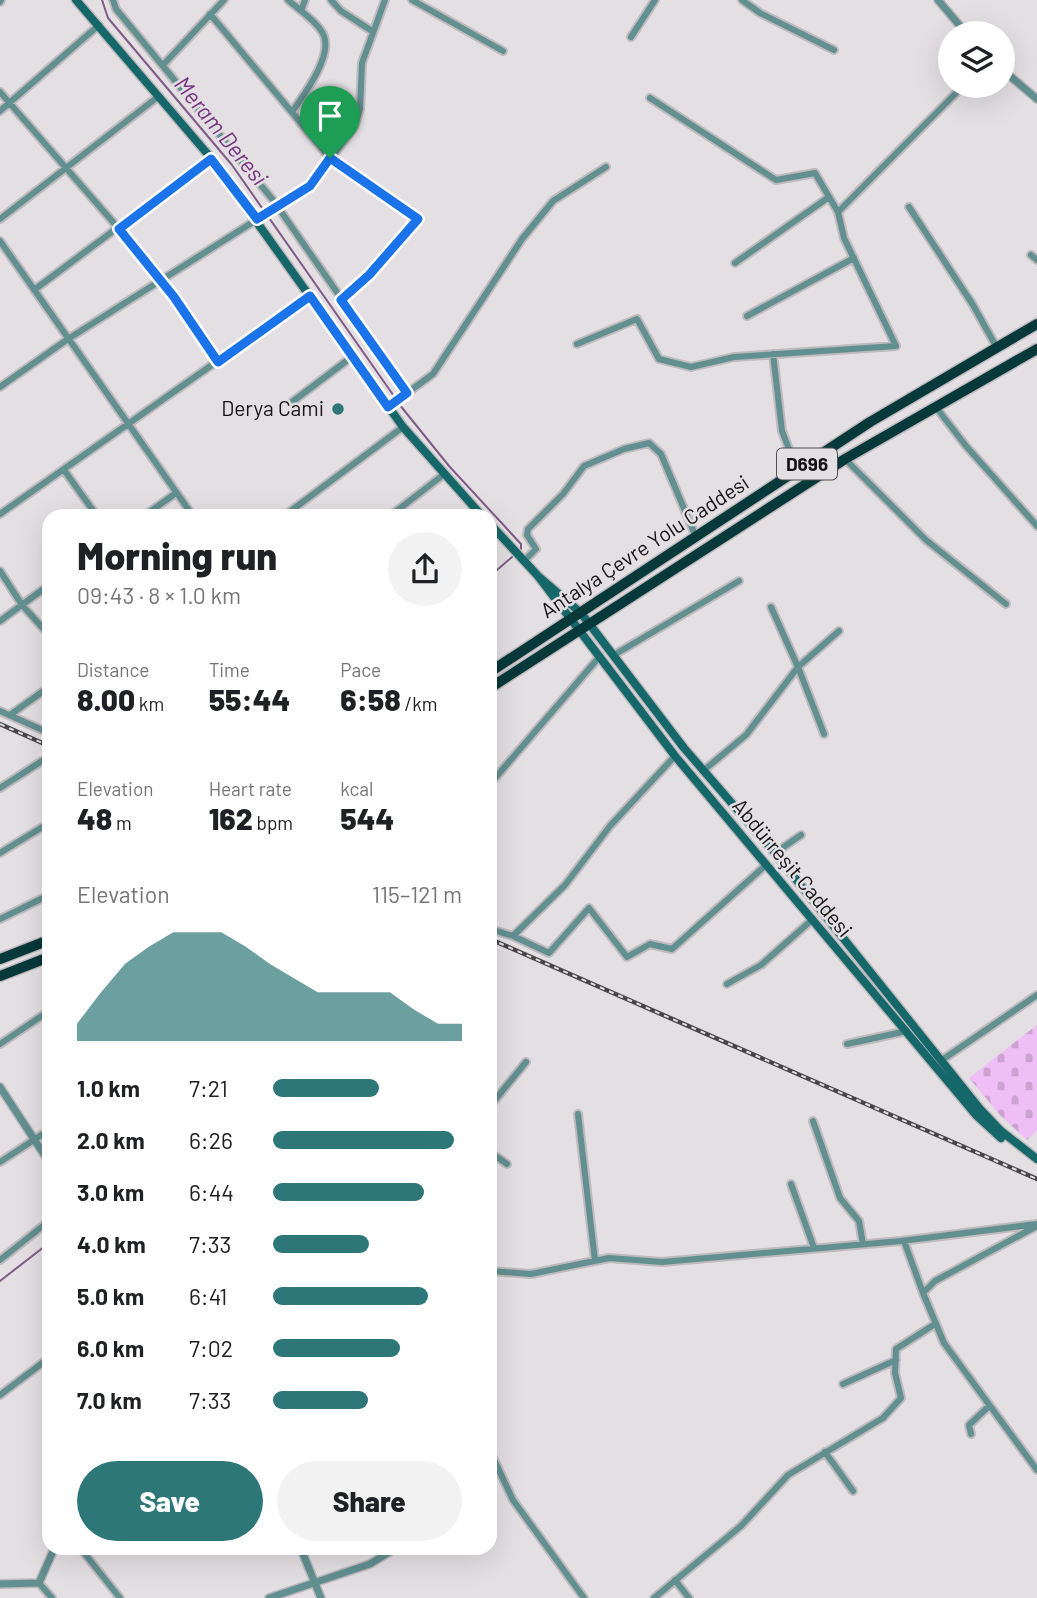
<!DOCTYPE html>
<meta charset="utf-8">
<style>
body{margin:0;font-family:Barlow,sans-serif;background:#f2f2f2;color:#202124;height:100vh;display:flex;flex-direction:column;font-size:26px;white-space:nowrap}
*{box-sizing:border-box;margin:0}
p{font-size:23px;color:#757577}
.icon{flex:none;width:38px;height:38px;fill:none;stroke:currentColor;stroke-width:2;stroke-linecap:round;stroke-linejoin:round}
.map{position:relative;flex:1;overflow:hidden}
.drawer{position:absolute;left:42px;top:509px;width:455px;height:1046px;display:flex;flex-direction:column;background:#fff;border-radius:21px;box-shadow:0 7px 28px #0002}
.drawer>*{flex:none}
.buttons{position:absolute;left:938px;top:21px;display:grid;gap:14px}
.buttons a{display:grid;place-items:center;width:77px;height:77px;border-radius:50%;background:#fff;box-shadow:0 7px 28px #0002;font-size:35px}
.pin{position:absolute;display:grid;place-items:center;width:60px;height:60px;color:#fff;margin:-72px -30px;border-radius:50% 50% 50% 0;rotate:-45deg;box-shadow:0 0 7px #0007}
.pin .icon{rotate:45deg}
.round{display:grid;place-items:center;flex:none;width:74px;height:74px;border-radius:37px;background:#f2f2f2}
.summary{display:flex;align-items:center;justify-content:space-between;height:119px;padding:0 35px}
h1{font-size:38px;font-weight:800;line-height:52px}
.metrics{display:grid;grid-template-columns:repeat(3,1fr);gap:10px;height:119px;padding:7px 35px}
.metrics div{display:grid;align-content:center}
.metrics b{font-size:30px;font-weight:800}
.metrics small{font-size:19px;font-weight:400}
.metrics p{font-size:19px}
.chart{height:196px;padding:14px 35px}
.chart p{display:flex;justify-content:space-between}
.chart svg{width:100%;height:126px;margin-top:7px;fill:#2d7779;opacity:.7}
.cta{display:flex;gap:14px;margin-top:auto;padding:14px 35px}
.cta a{flex:1;height:80px;border-radius:42px;background:#2d7779;color:#fff;font-size:28px;font-weight:800;line-height:80px;text-align:center}
.cta a+a{background:#f2f2f2;color:#202124}
ul{padding:0 35px;list-style:none;font-size:23px}
li{display:grid;grid-template-columns:112px 84px 1fr;align-items:center;height:52px}
li i{height:18px;border-radius:9px;background:#2d7779}
.map>svg:first-child{display:block}
.cemetery{fill:url(#cemetery-stones)}
.lines{fill:none;stroke-linecap:round;stroke-linejoin:round}
.stream{stroke:#815b87;stroke-width:2}
.minor-casing{stroke:#bebabe;stroke-width:10}
.tertiary-casing{stroke:#bebabe;stroke-width:10}
.secondary-casing{stroke:#bebabe;stroke-width:11}
.trunk-casing{stroke:#bebabe;stroke-width:13}
.minor{stroke:#628f90;stroke-width:6}
.tertiary{stroke:#628f90;stroke-width:7}
.secondary{stroke:#156769;stroke-width:8}
.trunk{stroke:#07383a;stroke-width:10}
.rail-casing{stroke:#474547;stroke-width:4.5}
.rail{stroke:#e3dfe3;stroke-width:2;stroke-dasharray:5;stroke-linecap:butt}
.route-casing{stroke:#fff;stroke-width:14}
.route{stroke:#1a73e8;stroke-width:9}
.poi-dot{fill:#2d7779;stroke:#e3dfe3;stroke-width:2.5}
.labels{text-anchor:middle;stroke-width:5;stroke-linejoin:round;paint-order:stroke}
.shield{fill:#e3dfe3;stroke:#525052;stroke-width:2}
.shield-label{font-size:19px;font-weight:bold;fill:#141314}
.poi-label{font-size:21px;fill:#141314;stroke:#e3dfe3;text-anchor:end}
.street-label{font-size:21px;fill:#141314;stroke:#e3dfe3}
.water-label{font-size:23px;font-style:italic;fill:#763480;stroke:#e3dfe3}
</style>
<div class="map">
<svg width="1037" height="1598" viewBox="0 0 1037 1598">
<defs>
<pattern id="cemetery-stones" width="16" height="16" patternUnits="userSpaceOnUse" patternTransform="scale(1.75)"><rect width="16" height="16" fill="#f0bef7"/><path d="M2 7V4a2 2 0 0 1 4 0v3zM10 15v-3a2 2 0 0 1 4 0v3z" fill="#cda2d3"/></pattern>
</defs>
<rect width="100%" height="100%" fill="#e3dfe3"/>
<!-- cemetery -->
<path class="cemetery" d="M1037,1025V1130L1027,1140L1000,1115L969,1078Z"/>
<g class="lines">
<!-- stream -->
<path class="stream" d="M102,0L108,18L232,165L396,399
M399,404L449,466L521,544V549
M490,576L512,557
M0,1281L49,1243"/>
<defs>
<path id="minor" d="M113,0L116,9L273,200L407,393
M288,0C298,9 319,23 324,36C332,58 304,94 292,112
M331,0L341,11L372,31
M412,0L503,51
M742,0L760,13L834,50
M0,2L1,0
M301,11L305,0
M210,14L330,158L418,219L369,275L341,300
M631,37L655,0
M164,64L224,0
M0,92L119,229L174,297L218,362
M650,98L776,180L815,173L838,212
M0,111L99,25
M909,207L973,305L997,348
M0,219L159,96
M0,241L193,516
M1031,255L1037,260
M735,263L829,197
M34,290L211,158
M747,316L854,258
M577,344L637,319L659,359L691,367L734,357L896,346L844,238L838,212L963,86
M773,354L782,431L797,470
M0,387L68,339L310,186L354,127L360,109L362,63L385,0
M292,402L353,356
M935,406L966,446L1037,526
M388,407L433,374L522,239L553,201L606,167
M845,459L926,540L1006,604
M64,470L97,516
M0,514L310,296
M144,516L176,493
M284,516L403,427
M390,516L443,475
M524,561L536,549L527,535L528,529L563,494L584,466L624,449L649,443L661,454L696,537
M0,571L22,605L49,635
M0,621L49,585
M614,655L739,581
M0,711L49,733
M10,715L49,687
M824,734L798,667L839,631
M703,771L746,735L798,667L771,607
M490,784L600,656
M0,788L42,761
M0,853L49,823
M775,853L801,835
M0,919L49,895
M490,929L513,936L565,885L610,826L675,756
M513,936L549,953L589,908L627,957L650,944L672,949L766,865
M727,984L761,965L813,919
M0,1044L49,1011
M847,1044L907,1031
M942,1060L1037,995
M490,1106L526,1062
M578,1114L595,1261
M813,1121L840,1198L859,1221L863,1244
M490,1152L507,1164
M0,1162L49,1130
M791,1184L814,1248
M1035,1227L935,1281L923,1293L944,1343L1037,1470
M904,1241L923,1293
M0,1260L49,1221
M490,1271L531,1274L609,1258L662,1262L901,1241L1037,1224
M843,1384L896,1360
M0,1395L49,1358
M971,1434L969,1425L988,1407
M490,1451L513,1500L584,1598
M825,1452L853,1491
M81,1549L120,1598
M675,1580L689,1598
M39,1583L52,1598
M654,1598L741,1526L788,1475L883,1418L901,1398L895,1373L896,1349L935,1324"/>
<path id="tertiary" d="M938,0L966,33
M1003,70L1037,99
M0,1087L49,1162
M490,1453H491
M301,1549L321,1598
M0,1584L39,1583L54,1549
M269,1598L370,1564L394,1549"/>
<path id="secondary" d="M76,0L211,158L403,427L482,516
M490,524L538,576L581,613L684,748L775,853L980,1109L1001,1131L1037,1159
M538,576L675,756L976,1115L1001,1138"/>
<path id="trunk" d="M490,672L870,422L1037,324
M490,688L845,459L1037,349
M0,959L49,940
M0,976L49,957"/>
</defs>
<!-- minor casing -->
<use href="#minor" class="minor-casing"/>
<!-- tertiary casing -->
<use href="#tertiary" class="tertiary-casing"/>
<!-- secondary casing -->
<use href="#secondary" class="secondary-casing"/>
<!-- trunk casing -->
<use href="#trunk" class="trunk-casing"/>
<!-- minor -->
<use href="#minor" class="minor"/>
<!-- tertiary -->
<use href="#tertiary" class="tertiary"/>
<!-- secondary -->
<use href="#secondary" class="secondary"/>
<!-- trunk -->
<use href="#trunk" class="trunk"/>
<defs>
<path id="rail" d="M0,724L49,746
M490,939L1037,1179"/>
</defs>
<!-- rail casing -->
<use href="#rail" class="rail-casing"/>
<!-- rail -->
<use href="#rail" class="rail"/>
</g>
<g class="lines">
<defs>
<path id="route" d="M330,158L418,219L369,275L341,300L407,393L388,407L310,296L218,362L174,297L119,229L211,159L257,219L310,186Z"/>
</defs>
<!-- route casing -->
<use href="#route" class="route-casing"/>
<!-- route -->
<use href="#route" class="route"/>
</g>
<!-- markers -->
<circle class="poi-dot" cx="338" cy="409" r="7"/>
<g class="labels">
<!-- shield labels -->
<rect class="shield" x="777" y="448.5" width="60" height="31" rx="5"/>
<g class="shield-label">
<text x="807" y="471">D696</text>
</g>
<!-- poi labels -->
<g class="poi-label">
<text x="324" y="416">Derya Cami</text>
</g>
<!-- street labels -->
<g class="street-label">
<text transform="translate(645 547) rotate(-33)" y="7">Antalya Çevre Yolu Caddesi</text>
<text transform="translate(792 868) rotate(50)" y="7">Abdürreşit Caddesi</text>
</g>
<!-- water labels -->
<g class="water-label">
<text transform="translate(221 131) rotate(51)" y="8">Meram Deresi</text>
</g>
</g>
</svg>
<div class="buttons">
<a><svg class="icon" aria-label="layers" viewBox="0 0 24 24"><path d="M12 4l9 5-9 5-9-5zM3 14l9 5 9-5"/></svg></a>
</div>
<div class="pin" style="left:330px;top:158px;background:#1e9e55"><svg class="icon" aria-label="arrive" viewBox="0 0 24 24"><path d="M6 21V4h12l-3 4 3 4H6"/></svg></div>
<section class="drawer">
<div class="summary"><div><h1>Morning run</h1><p>09:43 · 8 × 1.0 km</p></div><a class="round"><svg class="icon" aria-label="share" viewBox="0 0 24 24"><path d="M12 15V3M7 8l5-5 5 5M5 13v7h14v-7"/></svg></a></div>
<div class="metrics">
<div><p>Distance</p><b>8.00<small> km</small></b></div>
<div><p>Time</p><b>55:44</b></div>
<div><p>Pace</p><b>6:58<small> /km</small></b></div>
</div>
<div class="metrics">
<div><p>Elevation</p><b>48<small> m</small></b></div>
<div><p>Heart rate</p><b>162<small> bpm</small></b></div>
<div><p>kcal</p><b>544</b></div>
</div>
<div class="chart"><p><span>Elevation</span>115–121 m</p>
<svg viewBox="0 0 160 44" preserveAspectRatio="none"><path d="M0 44V38L10 27L20 17L30 11L40 6L50 6L60 6L70 11L80 17L90 22L100 27L110 27L120 27L130 27L140 33L150 38L160 38V44z"/></svg>
</div>
<ul>
<li><b>1.0 km</b>7:21<i style="width:56%"></i></li>
<li><b>2.0 km</b>6:26<i style="width:96%"></i></li>
<li><b>3.0 km</b>6:44<i style="width:80%"></i></li>
<li><b>4.0 km</b>7:33<i style="width:51%"></i></li>
<li><b>5.0 km</b>6:41<i style="width:82%"></i></li>
<li><b>6.0 km</b>7:02<i style="width:67%"></i></li>
<li><b>7.0 km</b>7:33<i style="width:50%"></i></li>
</ul>
<div class="cta"><a>Save</a><a>Share</a></div>
</section>
</div>
